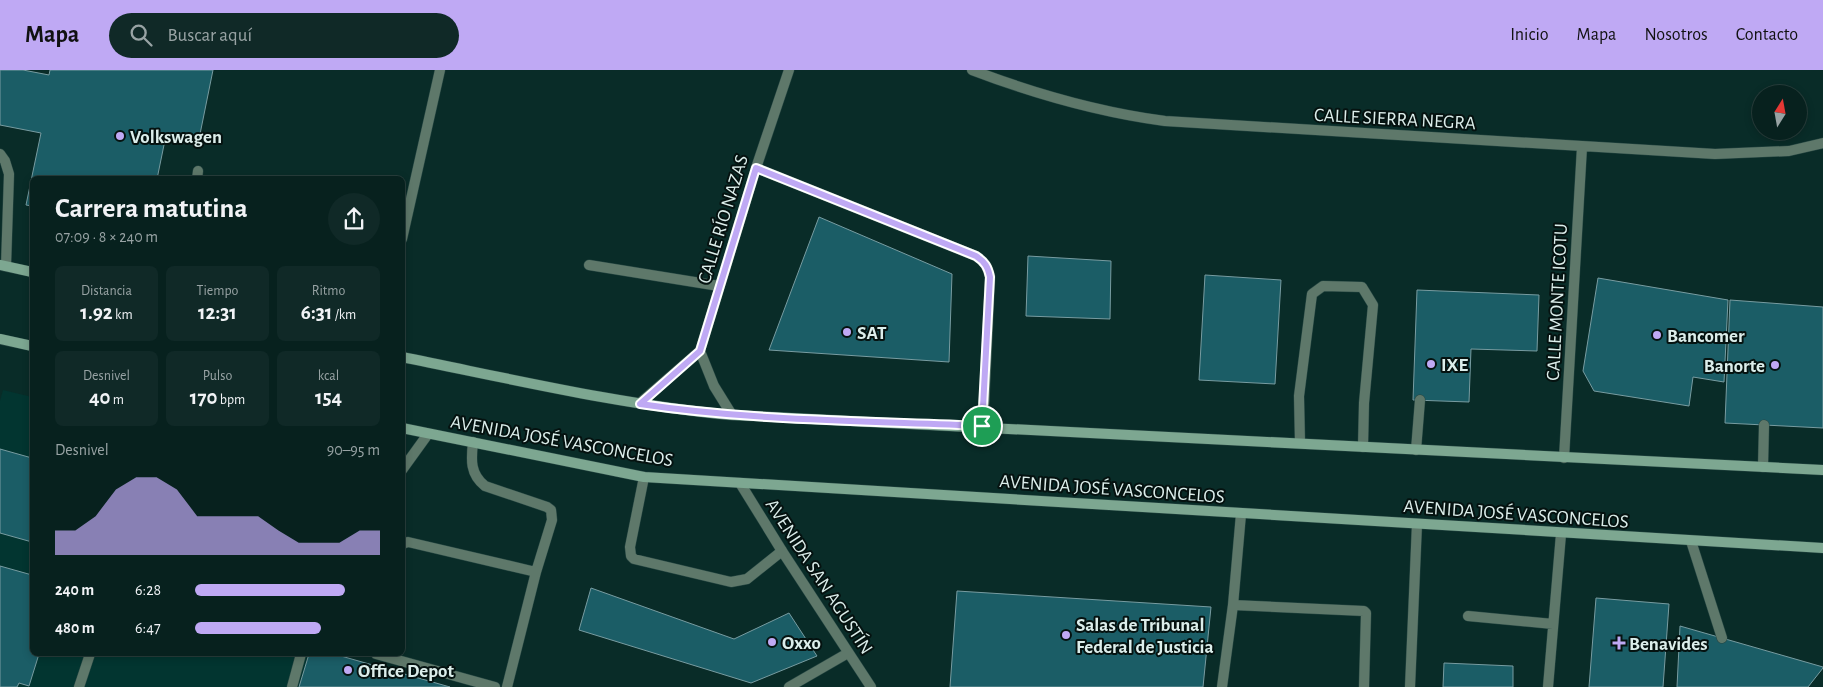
<!DOCTYPE html>
<html lang="es">
<meta charset="utf-8">
<style>
body{margin:0;font-family:"Alegreya Sans",sans-serif;background:#102927;color:#f1f3f6;height:100vh;display:flex;flex-direction:column;font-size:19px;white-space:nowrap}
*{box-sizing:border-box;margin:0}
p{font-size:16px;color:#98a3a4}
.icon{flex:none;width:28px;height:28px;fill:none;stroke:currentColor;stroke-width:2;stroke-linecap:round;stroke-linejoin:round}
.map{position:relative;flex:1;overflow:hidden}
.panel{position:absolute;left:30px;top:106px;width:375px;height:480px;display:flex;flex-direction:column;background:#07211e;border-radius:8px;box-shadow:0 2px 8px #0003,0 0 0 1px #283e3c}
.panel>*{flex:none}
.needle{width:32px;rotate:11deg}
.tools{position:absolute;left:1752px;top:15px;display:grid;gap:10px}
.tools a{display:grid;place-items:center;width:55px;height:55px;border-radius:50%;background:#07211e;box-shadow:0 2px 8px #0003,0 0 0 1px #283e3c;font-size:25px}
.pin{position:absolute;display:grid;place-items:center;width:42px;height:42px;color:#fff;margin:-21px;border:2px solid #fff;border-radius:50%;box-shadow:0 1px 5px #0007}
.round{display:grid;place-items:center;flex:none;width:52px;height:52px;border-radius:26px;background:#102927}
.headline{display:flex;align-items:center;justify-content:space-between;height:85px;padding:0 25px}
h1{font-size:28px;font-weight:600;line-height:38px}
.figures{display:grid;grid-template-columns:repeat(3,1fr);gap:8px;height:85px;padding:5px 25px}
.figures div{display:grid;align-content:center;border-radius:8px;background:#102927;text-align:center}
.figures b{font-size:21px;font-weight:600}
.figures small{font-size:14px;font-weight:400}
.figures p{font-size:14px}
.chart{height:140px;padding:10px 25px}
.chart p{display:flex;justify-content:space-between}
.chart svg{width:100%;height:90px;margin-top:5px;fill:#bfa9f4;opacity:.7}
ul{padding:0 25px;list-style:none;font-size:16px}
li{display:grid;grid-template-columns:80px 60px 1fr;align-items:center;height:38px}
li i{height:12px;border-radius:6px;background:#bfa9f4}
header{display:flex;align-items:center;gap:30px;box-sizing:border-box;height:70px;padding:0 25px;background:#bfa9f4;color:#111}
header strong{font-size:24px}
nav{display:flex;gap:28px;margin-inline-start:auto;font-size:18px}
.search{width:350px;height:45px;background:#102927;display:flex;align-items:center;gap:12px;box-sizing:border-box;padding:0 18px;border-radius:28px;color:#98a3a4;font-size:19px}
.map>svg:first-child{display:block}
.built{fill:#023530}
.building{fill:#1b5d66;stroke:#789ca1}
.lines{fill:none;stroke-linecap:round;stroke-linejoin:round}
.lane-casing{stroke:#274743;stroke-width:11}
.street-casing{stroke:#274743;stroke-width:11}
.secondary-casing{stroke:#274743;stroke-width:11}
.lane{stroke:#5e786a;stroke-width:10}
.street{stroke:#5e786a;stroke-width:10}
.secondary{stroke:#7da791;stroke-width:10}
.route-casing{stroke:#fff;stroke-width:10}
.route{stroke:#bfa9f4;stroke-width:6}
.poi-dot{fill:#bfa9f4;stroke:#051210;stroke-width:2}
.labels{text-anchor:middle;stroke-width:4;stroke-linejoin:round;paint-order:stroke}
.street-label{font-size:19px;fill:#dceeeb;stroke:#051210}
.poi-label{font-size:19px;font-weight:bold;fill:#dceeeb;stroke:#051210;text-anchor:start}
</style>
<header>
<strong>Mapa</strong>
<div class="search"><svg class="icon" aria-label="search" viewBox="0 0 24 24"><circle cx="10" cy="10" r="6"/><path d="M15 15l6 6"/></svg>Buscar aquí</div>
<nav><a>Inicio</a><a>Mapa</a><a>Nosotros</a><a>Contacto</a></nav>
</header>
<div class="map">
<svg width="1823" height="617" viewBox="0 0 1823 617">
<rect width="100%" height="100%" fill="#092c28"/>
<!-- built -->
<path class="built" d="M3,320L32,327V584H309L299,617H0V331Z"/>
<!-- building -->
<path class="building" d="M0,0H23L49,5L50,0H213L198,74L165,70L157,109H32V136L26,135L41,63L0,55Z
M819,147L952,204L949,292L769,280Z
M1028,186L1111,191L1110,249L1026,246Z
M1205,205L1281,210L1275,314L1199,310Z
M1598,208L1728,230L1724,312L1693,307L1689,336L1594,321L1583,301Z
M1417,220L1539,225L1537,281L1471,279L1469,332L1413,330Z
M1730,230L1823,237V358L1725,353Z
M0,379L32,388V472L0,463Z
M0,496L32,505V584H39L29,616L19,613L17,617H0Z
M591,518L734,569L789,543L817,586L751,613L579,560Z
M957,521L1211,537L1203,617H950Z
M1596,528L1669,534L1663,617H1589Z
M1680,556L1823,597V598L1808,617H1677Z
M309,584H334L450,617H299Z
M1444,593L1513,596V617H1443Z"/>
<g class="lines">
<defs>
<path id="lane" d="M0,84L5,91L9,104L6,196
M756,98L976,186C985,192 988,197 990,207L983,356
M197,109L198,101
M589,195L719,216
M473,372C471,390 470,404 485,416L547,437L551,440L552,450L536,502
M1300,373L1299,326L1312,224L1323,216L1362,217L1373,235L1364,333L1363,377
M1416,380L1420,330
M1763,397L1764,355
M402,400L428,364
M644,407L630,477L631,486L634,489L731,512L747,509L782,481
M1691,471L1722,568
M402,474L408,472L536,502L507,617
M1233,535L1241,444
M1468,546L1553,554
M376,584L495,617
M79,617L90,584
M292,617L301,584
M1222,617L1233,535L1364,541L1366,543L1364,617
M1548,617L1561,464"/>
<path id="street" d="M972,0C1035,24 1098,42 1165,51L1715,84L1789,81L1823,73
M402,169L440,0
M700,281L714,316L732,345
M640,333L700,281L756,98L789,0
M1564,388L1582,77
M740,413L782,481L871,617
M789,617L848,583
M1410,617L1417,454"/>
<path id="secondary" d="M0,195L32,202
M0,269L32,276
M402,287C512,309 621,335 732,345L1823,400
M402,358L644,407L1823,478"/>
</defs>
<!-- lane casing -->
<use href="#lane" class="lane-casing"/>
<!-- street casing -->
<use href="#street" class="street-casing"/>
<!-- secondary casing -->
<use href="#secondary" class="secondary-casing"/>
<!-- lane -->
<use href="#lane" class="lane"/>
<!-- street -->
<use href="#street" class="street"/>
<!-- secondary -->
<use href="#secondary" class="secondary"/>
</g>
<g class="lines">
<defs>
<path id="route" d="M756,98L976,186C985,192 988,197 990,207L982,356C868,351 753,351 640,334L700,281Z"/>
</defs>
<!-- route casing -->
<use href="#route" class="route-casing"/>
<!-- route -->
<use href="#route" class="route"/>
</g>
<!-- markers -->
<g class="poi-dot">
<circle cx="120" cy="66" r="5"/>
<circle cx="847" cy="262" r="5"/>
<circle cx="1657" cy="265" r="5"/>
<circle cx="1431" cy="294" r="5"/>
<circle cx="1775" cy="295" r="5"/>
<circle cx="1066" cy="565" r="5"/>
<circle cx="772" cy="572" r="5"/>
<path d="M1616.5 565.5h5v5h5v5h-5v5h-5v-5h-5v-5h5z"/>
<circle cx="348" cy="600" r="5"/>
</g>
<g class="labels">
<!-- street labels -->
<g class="street-label">
<text transform="translate(1395 48) rotate(3)" y="7">CALLE SIERRA NEGRA</text>
<text transform="translate(722 149) rotate(-73)" y="7">CALLE RÍO NAZAS</text>
<text transform="translate(1556 232) rotate(-87)" y="7">CALLE MONTE ICOTU</text>
<text transform="translate(562 370) rotate(10)" y="7">AVENIDA JOSÉ VASCONCELOS</text>
<text transform="translate(1112 418) rotate(4)" y="7">AVENIDA JOSÉ VASCONCELOS</text>
<text transform="translate(1516 443) rotate(4)" y="7">AVENIDA JOSÉ VASCONCELOS</text>
<text transform="translate(820 506) rotate(57)" y="7">AVENIDA SAN AGUSTÍN</text>
</g>
<!-- poi labels -->
<g class="poi-label">
<text x="130" y="73">Volkswagen</text>
<text x="857" y="269">SAT</text>
<text x="1667" y="272">Bancomer</text>
<text x="1441" y="301">IXE</text>
<text x="1765" y="302" text-anchor="end">Banorte</text>
<text x="1076" y="561">Salas de Tribunal<tspan x="1076" dy="22">Federal de Justicia</tspan></text>
<text x="782" y="579">Oxxo</text>
<text x="1629" y="580">Benavides</text>
<text x="358" y="607">Office Depot</text>
</g>
</g>
</svg>
<div class="tools">
<a><svg class="needle" viewBox="-14 -14 28 28"><path d="M0-13l5 13h-10z" fill="#e53935"/><path d="M0 13l5-13h-10z" fill="#98a3a4"/></svg></a>
</div>
<div class="pin" style="left:982px;top:356px;background:#1e9e55"><svg class="icon" aria-label="arrive" viewBox="0 0 24 24"><path d="M6 21V4h12l-3 4 3 4H6"/></svg></div>
<section class="panel">
<div class="headline"><div><h1>Carrera matutina</h1><p>07:09 · 8 × 240 m</p></div><a class="round"><svg class="icon" aria-label="share" viewBox="0 0 24 24"><path d="M12 15V3M7 8l5-5 5 5M5 13v7h14v-7"/></svg></a></div>
<div class="figures">
<div><p>Distancia</p><b>1.92<small> km</small></b></div>
<div><p>Tiempo</p><b>12:31</b></div>
<div><p>Ritmo</p><b>6:31<small> /km</small></b></div>
</div>
<div class="figures">
<div><p>Desnivel</p><b>40<small> m</small></b></div>
<div><p>Pulso</p><b>170<small> bpm</small></b></div>
<div><p>kcal</p><b>154</b></div>
</div>
<div class="chart"><p><span>Desnivel</span>90–95 m</p>
<svg viewBox="0 0 160 44" preserveAspectRatio="none"><path d="M0 44V32L10 32L20 25L30 12L40 6L50 6L60 12L70 25L80 25L90 25L100 25L110 32L120 38L130 38L140 38L150 32L160 32V44z"/></svg>
</div>
<ul>
<li><b>240 m</b>6:28<i style="width:81%"></i></li>
<li><b>480 m</b>6:47<i style="width:68%"></i></li>
</ul>
</section>
</div>
